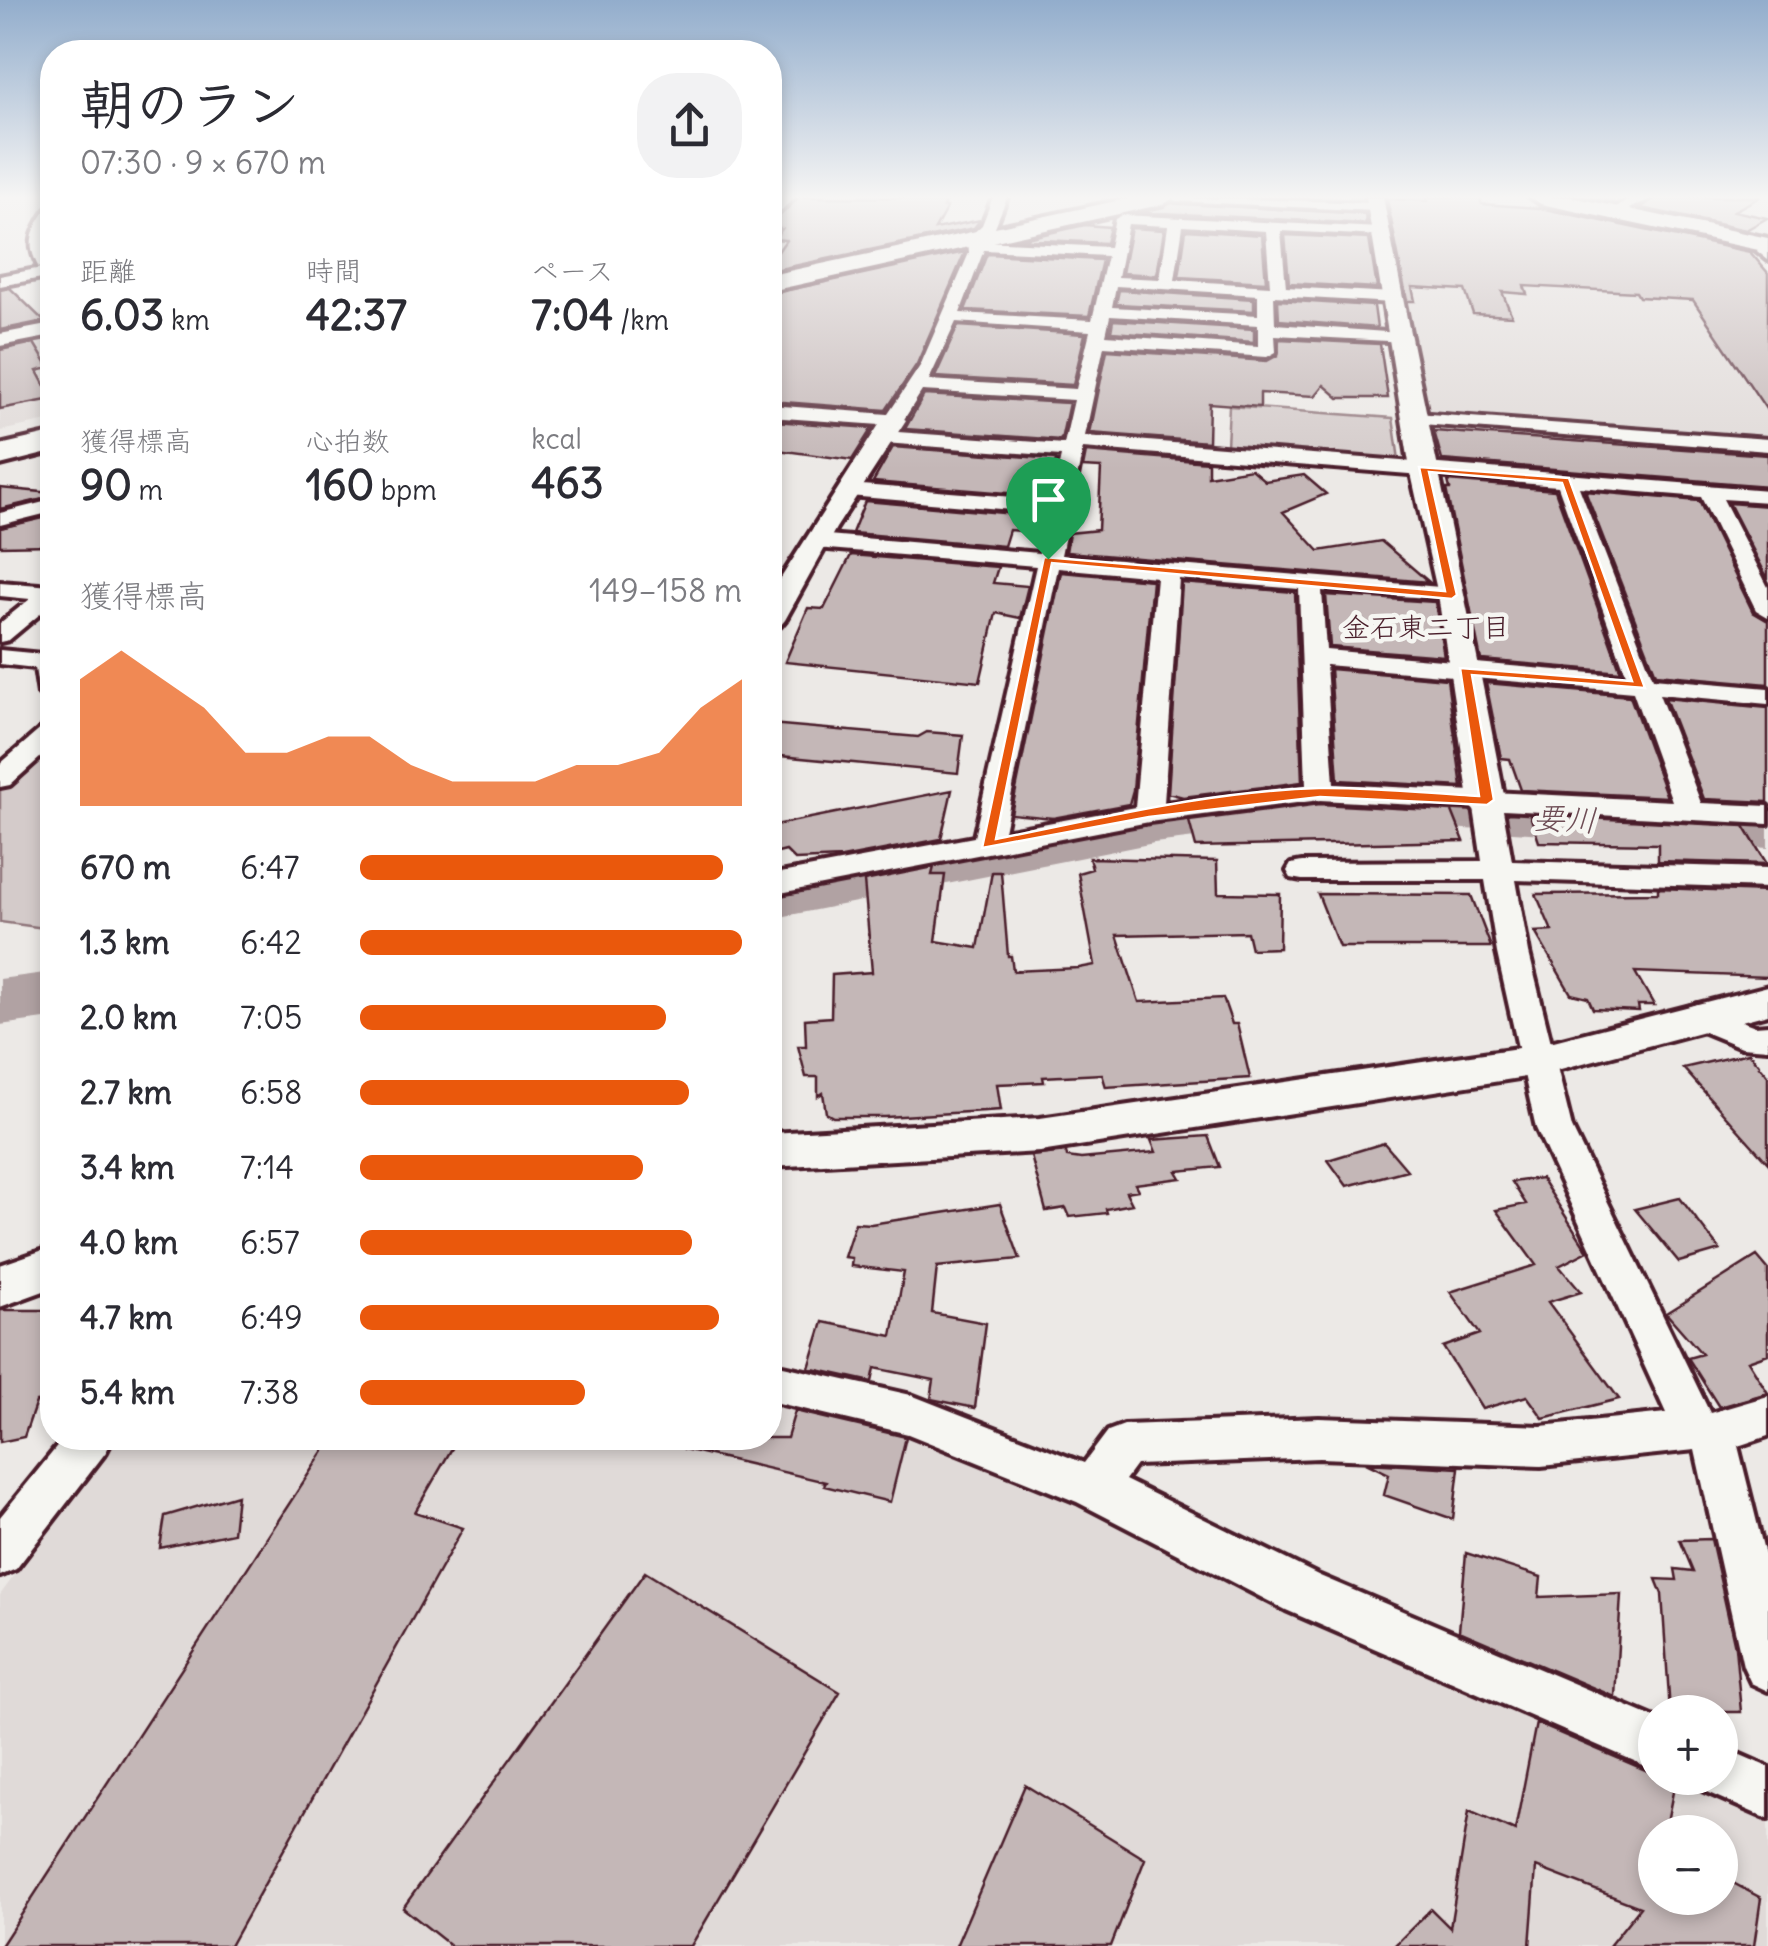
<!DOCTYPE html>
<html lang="ja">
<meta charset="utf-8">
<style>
body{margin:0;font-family:Delius,"Klee One",sans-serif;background:#f2f2f3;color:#2b2b33;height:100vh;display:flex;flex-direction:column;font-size:38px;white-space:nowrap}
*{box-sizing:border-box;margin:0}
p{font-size:32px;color:#7c7c81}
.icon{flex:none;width:55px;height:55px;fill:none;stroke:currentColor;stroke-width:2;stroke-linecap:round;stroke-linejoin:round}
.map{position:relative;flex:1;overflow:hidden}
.panel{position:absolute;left:40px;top:40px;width:742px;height:1410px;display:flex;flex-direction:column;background:#fff;border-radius:40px;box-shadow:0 5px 15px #0003}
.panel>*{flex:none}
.tools{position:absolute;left:1638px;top:1695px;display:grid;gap:20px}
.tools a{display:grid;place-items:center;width:100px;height:100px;border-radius:50%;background:#fff;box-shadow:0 5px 15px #0003;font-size:50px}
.pin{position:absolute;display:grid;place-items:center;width:85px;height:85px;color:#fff;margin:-102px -42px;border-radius:50% 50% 50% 0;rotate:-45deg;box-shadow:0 0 10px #0007}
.pin .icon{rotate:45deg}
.round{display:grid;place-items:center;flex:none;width:105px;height:105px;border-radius:40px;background:#f2f2f3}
.summary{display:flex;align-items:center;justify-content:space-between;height:170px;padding:0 40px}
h1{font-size:55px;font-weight:700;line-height:75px}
.figures{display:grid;grid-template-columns:repeat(3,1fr);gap:15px;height:170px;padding:10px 40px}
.figures div{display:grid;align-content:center}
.figures b{font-size:42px;font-weight:700}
.figures small{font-size:28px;font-weight:400}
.figures p{font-size:28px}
.chart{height:280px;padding:20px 40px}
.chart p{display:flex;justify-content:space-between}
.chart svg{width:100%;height:180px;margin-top:10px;fill:#ea580c;opacity:.7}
ul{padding:0 40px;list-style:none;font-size:32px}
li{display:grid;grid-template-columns:160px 120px 1fr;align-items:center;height:75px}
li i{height:25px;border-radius:12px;background:#ea580c}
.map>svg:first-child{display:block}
.built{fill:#e0dad8;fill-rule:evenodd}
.green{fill:#d4cbca;stroke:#8f757a;stroke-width:2.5}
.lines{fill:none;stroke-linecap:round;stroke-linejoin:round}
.river{fill:#b1a2a3;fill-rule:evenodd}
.building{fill:#c4b7b7;stroke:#4a1f2b;stroke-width:2.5}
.minor-casing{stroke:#4a1f2b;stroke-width:8}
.tertiary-casing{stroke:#4a1f2b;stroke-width:8}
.primary-casing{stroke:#4a1f2b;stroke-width:8}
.minor{fill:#f6f6f2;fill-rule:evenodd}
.tertiary{fill:#f6f6f2;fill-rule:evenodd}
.primary{fill:#f6f6f2;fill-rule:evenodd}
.route{fill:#ea580c;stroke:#fff;stroke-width:2.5;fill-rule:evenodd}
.labels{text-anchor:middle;stroke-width:9;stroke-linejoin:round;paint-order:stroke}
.far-neighbourhood-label{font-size:28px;fill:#4a1f2b;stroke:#f6f6f2}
.water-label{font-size:32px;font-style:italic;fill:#6e4d55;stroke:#f6f6f2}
</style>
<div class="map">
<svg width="1768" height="1946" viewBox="0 0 1768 1946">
<rect width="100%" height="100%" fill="#ece9e6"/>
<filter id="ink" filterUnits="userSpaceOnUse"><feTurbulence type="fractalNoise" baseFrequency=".01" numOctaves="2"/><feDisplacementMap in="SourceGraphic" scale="20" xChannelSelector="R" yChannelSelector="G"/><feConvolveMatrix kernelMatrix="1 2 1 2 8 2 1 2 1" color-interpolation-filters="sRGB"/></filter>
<g filter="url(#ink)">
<!-- built -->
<path class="built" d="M1397,259L1768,281V442L1430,416Z
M52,334V420L0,431V344Z
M770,1392L902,1424L1081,1495L1176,1550L1536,1722L1655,1770V1778H1672L1768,1817V1946H0V1595L116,1438H770ZM1655,1832H1720V1898H1655Z"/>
<!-- green -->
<path class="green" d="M1229,406L1393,418L1399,460L1227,446Z
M52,760V929L0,922V789L30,761Z"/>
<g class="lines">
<!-- river -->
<path class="river" d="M1335,787L1768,812V848L1335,821L1154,843L770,919V879L1154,807Z
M52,972V1018L0,1025V979Z"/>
</g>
<!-- building -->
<path class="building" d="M799,197L947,198L943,207H947L935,229L980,220L974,228L770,271V263L786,240L774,239L782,229L770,228V225Z
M1438,197H1479L1482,204L1540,208L1750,252L1768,273V412L1693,300L1639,297L1636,292L1524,286L1527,294L1502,292L1512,316L1473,314L1465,290L1412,287L1415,301H1407L1387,199L1427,201L1426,198Z
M1656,197H1760L1734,211L1767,218L1746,230L1641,208Z
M1172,203L1365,214L1366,224L1144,212Z
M1085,225L1110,227L1106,243L1022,239Z
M1131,228L1164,230L1157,275L1122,273Z
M1186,230L1262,235L1266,282L1179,277Z
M1285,235L1369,239L1377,288L1289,283Z
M965,252L917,364L886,410L770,401V359L775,352L770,351V294Z
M987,254L1102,260L1089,316L965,310Z
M10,288L44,321L0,330V290Z
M1119,290L1254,299V311L1116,304Z
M1278,300L1374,306L1377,328L1279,320Z
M1113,320L1254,329V342L1111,332Z
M958,326L1085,334L1073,385L935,377Z
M1279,339L1380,344L1388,398H1339L1324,385L1315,396L1260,393V407L1209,403L1208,442L1090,433L1107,350L1267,361L1278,355Z
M34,343L49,368L37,371L52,399L0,409V350Z
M924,395L1069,403L1061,440L905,429Z
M774,421L872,428L852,460L770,449Z
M1434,431L1768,455V486L1442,460Z
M893,447L1056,459L1055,466L1049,465L1043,496L873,482Z
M1086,452L1208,462V476L1251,469L1265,481L1304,475L1326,494L1283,512L1319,551L1381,541L1429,582L1066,552L1069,533L1098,530L1101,468L1083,467Z
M1448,481L1555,490L1621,672L1481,660L1446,489H1450Z
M0,488L52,493V497L0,509Z
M1585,491L1699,501L1753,612L1768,621V684L1656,674Z
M865,501L1038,516L1035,532L1009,530L1004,546L852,533Z
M1729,503L1768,506V579Z
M52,516V545L0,546V528Z
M851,555L998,567L993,583L1028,586L1020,618L996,613L980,682L785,662L808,608L824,609Z
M1061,572L1152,580L1133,790L1129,804L1053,818L1011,814Z
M1182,583L1295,592L1302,782L1183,797L1168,793Z
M1326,595L1435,602L1444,656L1330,647Z
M1330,669L1447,679L1462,787L1338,780Z
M1486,683L1630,696L1667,797L1521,790L1510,759L1501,758Z
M1665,698L1768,708V802L1704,799Z
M770,724L918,737L927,732L963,735L958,773L770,755Z
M952,790L941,839L842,858L795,860L786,851L770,855V826Z
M1320,804L1452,811L1464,841L1196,847L1189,821Z
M1530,815L1744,826L1767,864L1658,861V844L1539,842Z
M1089,858L1217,861L1218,893L1280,894L1279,948L1251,949L1247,932L1117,935L1139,1002L1223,998L1232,1024H1237L1250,1078L1106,1087L1102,1074L1043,1077L1044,1082L997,1084L1001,1110L885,1117H833L826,1113L823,1093L818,1096V1077H806L798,1046H806L805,1019L831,1017L832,975L872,972L864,881L934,867L932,875H945L936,941L978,948L992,872H1001L1008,956H1011L1013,971L1079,968L1095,965L1078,873L1092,869Z
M1658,888L1768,892V977L1635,972L1654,1005H1638L1639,1011L1593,1009L1588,998L1571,994L1535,932L1552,931L1536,894L1658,893Z
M1318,894L1471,895L1491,947H1339Z
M1749,1053L1768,1076V1163L1683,1068Z
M1208,1136L1220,1167L1177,1171L1181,1178L1135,1184L1138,1190L1126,1192L1132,1204L1106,1209L1107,1213L1070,1217L1066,1208L1046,1211L1031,1156L1066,1152L1067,1157L1081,1159L1156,1152L1151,1140Z
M1384,1143L1407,1170L1347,1186L1328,1160Z
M1541,1178L1588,1251L1559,1266L1581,1292L1548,1302L1619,1399L1543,1418L1527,1396L1482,1409L1443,1347L1480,1334L1450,1292L1536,1265L1496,1210L1526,1204L1512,1182Z
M1680,1198L1720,1250L1679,1262L1635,1209Z
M1000,1204L1020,1259L937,1267L932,1313L986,1323L975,1408L931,1399L934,1380L875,1368L872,1382L809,1368L823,1322L892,1336L904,1272L851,1266L852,1258L844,1257L855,1223L871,1224Z
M1757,1256L1768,1269V1354L1748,1361L1768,1393L1719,1407L1688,1358L1702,1354L1666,1313Z
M0,1310H52V1401L36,1402L24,1437L0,1442Z
M795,1411L906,1437L890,1502L824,1486L826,1482L684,1449L685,1438H787Z
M332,1438H458L415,1512L463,1528L230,1946H1Z
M1366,1463L1459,1468L1453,1519L1384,1495L1389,1474Z
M237,1495L233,1533L160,1548L165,1516Z
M1711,1539L1735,1647L1741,1712H1670L1662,1594L1656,1579L1677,1580L1675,1569L1693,1571L1680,1540Z
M1466,1553L1541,1577L1539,1597L1621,1594L1615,1697L1459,1631Z
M645,1572L840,1692L691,1946H451L403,1908Z
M1536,1723L1655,1774V1778L1675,1782L1665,1832H1655V1898H1720V1876L1761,1898L1754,1946H1609L1640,1907L1536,1867L1530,1946H1394L1431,1909L1450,1928L1469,1811L1515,1831Z
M1025,1785L1145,1859L1111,1946H956Z"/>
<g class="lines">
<defs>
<path id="minor" d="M781,197H795L770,221V208Z
M993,197H1007L995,227L983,241L1109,247L1115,219L1122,215L1380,228L1387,232L1380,236L1281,231L1286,287L1393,293L1401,298L1393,303L1274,296L1275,324L1400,333L1409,338L1406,342L1275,335L1276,352L1267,357L1104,346L1085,436L1768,490V502L1723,499L1768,587V617L1756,610L1701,497L1579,487L1653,678L1768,688V704L1659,694L1701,803L1768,806V824L1503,810L1512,861L1768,868V888L1516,880L1529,953L1572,1128L1710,1413L1768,1396V1436L1738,1446L1768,1567V1691L1751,1683L1743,1666L1695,1450L1541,1466L1319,1458L1136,1465L1125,1480L1320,1576L1655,1718V1770L1286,1610L1077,1502L908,1434L770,1401V1363L911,1395L1084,1463L1108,1431L1124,1425L1319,1418L1541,1426L1666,1413L1536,1128L1497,953L1485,880H1302L1291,878L1287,871L1291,864L1302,862L1482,861L1474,808L1320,800L1149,822L770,895V875L974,837L1036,566L816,548L805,541L816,534L1039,553L1048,513L849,496L839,490L849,484L1051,500L1061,456L884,443L874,437L884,431L1064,444L1074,400L922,391L901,424L894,426L770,417V405L888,414L920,366L969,253L968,238L982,225ZM1128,224L1168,226L1160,279L1118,277ZM1183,226L1266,231L1270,286L1175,280ZM984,250L1107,256L1092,320L960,313ZM1116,286L1258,295V315L1112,307ZM1110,316L1258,325V346L1106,335ZM956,322L1090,331L1076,389L929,380ZM1083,448L1558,486L1627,676L1326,650L1322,591L1460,600L1464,595L1452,588L1061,555ZM1058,568L1156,577L1135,807L1004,831ZM1179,579L1299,589L1306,785L1164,803ZM1326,665L1633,692L1672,801L1334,784Z
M1169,197L1376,203L1383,207L1376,211L1176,201Z
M1635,197H1653L1624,212L1612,209Z
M1768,240V260L1757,251L1763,241Z
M52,266V276L0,286V276Z
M1416,413L1768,439V451L1409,423L1406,419Z
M52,500V512L0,525V513Z
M0,582L52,586V604L9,640L0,642V623L30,599L0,596Z
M0,650L52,655V702L39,694L35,668L0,664Z
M52,725V747L10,785L0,787V764L43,727Z
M1697,1004L1755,1026L1768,1025V1049L1741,1047L1685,1024L1680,1016L1685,1008Z
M64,1438H113L106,1452L16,1569L0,1576V1517Z
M1720,1746L1768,1767V1819L1702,1790L1696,1778H1720Z"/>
<path id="tertiary" d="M1366,197H1383C1422,400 1468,602 1506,806L1500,813L1488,817L1476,813L1470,806L1438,595L1410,469Z
M52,209V227L47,235L52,280L45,278C27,250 27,237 46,210Z
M52,324V336L0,346V334Z
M894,413L906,420L836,528L785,620L780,626L770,629V595L882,420Z
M1768,986V1014L1538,1075L1040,1152L770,1167V1133L1040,1118L1538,1045Z
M52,1247V1288L0,1307V1265Z"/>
<path id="primary" d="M1135,197H1175L1164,204L770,291V275Z
M1530,197H1571L1768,238V252L1541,204Z
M52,433V452L0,465V445Z"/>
</defs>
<!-- minor casing -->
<use href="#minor" class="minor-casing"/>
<!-- tertiary casing -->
<use href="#tertiary" class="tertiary-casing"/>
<!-- primary casing -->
<use href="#primary" class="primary-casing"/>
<!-- minor -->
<use href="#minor" class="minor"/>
<!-- tertiary -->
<use href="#tertiary" class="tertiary"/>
<!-- primary -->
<use href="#primary" class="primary"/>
</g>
</g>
<!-- sky -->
<linearGradient id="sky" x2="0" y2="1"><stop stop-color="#92adcc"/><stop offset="0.42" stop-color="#f6f5f4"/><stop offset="1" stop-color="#f6f5f4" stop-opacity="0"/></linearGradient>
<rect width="1768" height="469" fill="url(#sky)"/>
<!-- route -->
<path class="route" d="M1419,467L1569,478L1645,688L1472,675L1494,800L1487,805L1320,797L1149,817L982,848L1044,557L1445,591ZM1429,472L1562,483L1632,681L1460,668L1479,796C1426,793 1372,787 1319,788C1210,791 1102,818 996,839L1052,563L1452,599L1457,595Z"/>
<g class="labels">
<!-- far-neighbourhood labels -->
<g class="far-neighbourhood-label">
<text x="1426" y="637">金石東二丁目</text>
</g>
<!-- water labels -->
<g class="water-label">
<text transform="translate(1565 819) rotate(3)" y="11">要川</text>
</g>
</g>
</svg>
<div class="tools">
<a>+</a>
<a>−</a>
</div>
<div class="pin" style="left:1048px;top:559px;background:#1e9e55"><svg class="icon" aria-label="arrive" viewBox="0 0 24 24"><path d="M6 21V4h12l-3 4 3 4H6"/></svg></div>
<section class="panel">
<div class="summary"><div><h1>朝のラン</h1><p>07:30 · 9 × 670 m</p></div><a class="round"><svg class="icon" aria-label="share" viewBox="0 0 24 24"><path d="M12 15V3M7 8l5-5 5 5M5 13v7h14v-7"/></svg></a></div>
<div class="figures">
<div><p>距離</p><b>6.03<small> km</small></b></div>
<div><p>時間</p><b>42:37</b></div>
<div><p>ペース</p><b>7:04<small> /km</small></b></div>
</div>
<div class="figures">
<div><p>獲得標高</p><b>90<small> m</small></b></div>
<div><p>心拍数</p><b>160<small> bpm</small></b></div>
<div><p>kcal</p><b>463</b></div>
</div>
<div class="chart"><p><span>獲得標高</span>149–158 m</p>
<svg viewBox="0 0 160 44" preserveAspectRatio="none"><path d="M0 44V13L10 6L20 13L30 20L40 31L50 31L60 27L70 27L80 34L90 38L100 38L110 38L120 34L130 34L140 31L150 20L160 13V44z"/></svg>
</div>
<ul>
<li><b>670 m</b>6:47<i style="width:95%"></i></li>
<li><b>1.3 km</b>6:42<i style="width:100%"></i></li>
<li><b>2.0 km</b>7:05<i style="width:80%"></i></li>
<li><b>2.7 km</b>6:58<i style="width:86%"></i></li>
<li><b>3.4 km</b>7:14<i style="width:74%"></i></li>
<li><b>4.0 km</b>6:57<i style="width:87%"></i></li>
<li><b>4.7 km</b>6:49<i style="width:94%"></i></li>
<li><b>5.4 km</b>7:38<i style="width:59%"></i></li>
</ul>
</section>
</div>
